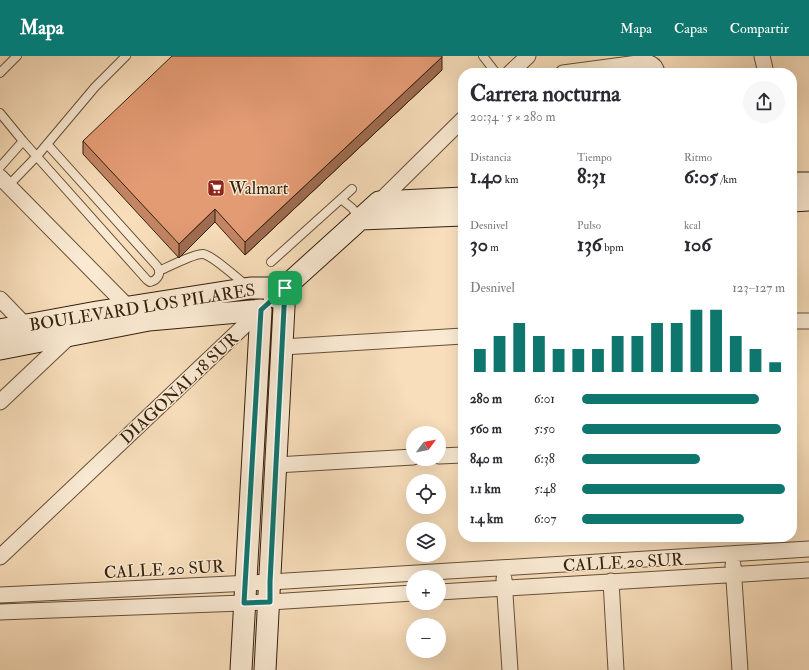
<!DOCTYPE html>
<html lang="es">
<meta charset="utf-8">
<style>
body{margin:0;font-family:"IM FELL Double Pica",serif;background:#f7f7f7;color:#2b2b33;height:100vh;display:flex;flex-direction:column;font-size:15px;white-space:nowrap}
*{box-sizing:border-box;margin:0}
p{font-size:13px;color:#7c7c81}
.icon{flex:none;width:22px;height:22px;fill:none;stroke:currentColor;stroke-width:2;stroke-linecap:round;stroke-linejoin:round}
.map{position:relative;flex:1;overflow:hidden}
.panel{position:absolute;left:458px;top:12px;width:339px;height:474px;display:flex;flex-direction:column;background:#fff;border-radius:16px;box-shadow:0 4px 16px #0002}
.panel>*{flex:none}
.needle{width:26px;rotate:58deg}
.controls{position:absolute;left:406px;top:370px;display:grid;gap:8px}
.controls a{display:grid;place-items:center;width:40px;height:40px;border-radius:50%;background:#fff;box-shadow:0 4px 16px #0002;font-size:20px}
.pin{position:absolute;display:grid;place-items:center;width:34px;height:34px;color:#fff;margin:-17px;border-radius:8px;box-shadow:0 2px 6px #0006}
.round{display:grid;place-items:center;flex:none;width:42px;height:42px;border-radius:21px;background:#f7f7f7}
.headline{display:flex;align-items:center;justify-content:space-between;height:68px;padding:0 12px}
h1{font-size:22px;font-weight:700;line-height:30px}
.figures{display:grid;grid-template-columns:repeat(3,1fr);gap:6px;height:68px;padding:4px 12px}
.figures div{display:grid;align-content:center}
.figures b{font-size:20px;font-weight:700}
.figures small{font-size:11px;font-weight:400}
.figures p{font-size:11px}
.chart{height:112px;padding:8px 12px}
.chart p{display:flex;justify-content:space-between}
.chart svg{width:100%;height:72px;margin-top:4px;stroke:#0f766e;stroke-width:6}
ul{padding:0 12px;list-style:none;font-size:13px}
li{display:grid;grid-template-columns:64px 48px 1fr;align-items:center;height:30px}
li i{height:10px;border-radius:5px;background:#0f766e}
header{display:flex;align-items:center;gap:24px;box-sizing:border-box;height:56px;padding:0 20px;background:#0f766e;color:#fff}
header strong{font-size:19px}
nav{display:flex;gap:22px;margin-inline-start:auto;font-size:14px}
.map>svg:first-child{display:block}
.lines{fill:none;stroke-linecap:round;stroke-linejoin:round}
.lane-casing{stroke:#665038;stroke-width:10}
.street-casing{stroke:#665038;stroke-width:17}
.secondary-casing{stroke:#35200c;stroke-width:23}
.lane{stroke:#faead3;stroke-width:8}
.street{stroke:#faead3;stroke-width:15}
.secondary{stroke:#faead3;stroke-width:21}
.wall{fill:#c38564;stroke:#35200c}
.shaded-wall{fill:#9f6c51;stroke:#35200c}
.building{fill:#e39b74;stroke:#35200c}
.route-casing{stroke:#fff;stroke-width:8}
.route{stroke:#0f766e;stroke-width:5}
.labels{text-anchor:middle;stroke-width:3;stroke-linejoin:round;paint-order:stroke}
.poi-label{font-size:17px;fill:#35200c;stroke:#faead3;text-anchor:start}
.street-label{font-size:17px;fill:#35200c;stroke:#faead3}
</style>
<header>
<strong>Mapa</strong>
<nav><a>Mapa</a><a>Capas</a><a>Compartir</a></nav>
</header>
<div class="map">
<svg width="809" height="614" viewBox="0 0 809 614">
<rect width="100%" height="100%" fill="#f8debb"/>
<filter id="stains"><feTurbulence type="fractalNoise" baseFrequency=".005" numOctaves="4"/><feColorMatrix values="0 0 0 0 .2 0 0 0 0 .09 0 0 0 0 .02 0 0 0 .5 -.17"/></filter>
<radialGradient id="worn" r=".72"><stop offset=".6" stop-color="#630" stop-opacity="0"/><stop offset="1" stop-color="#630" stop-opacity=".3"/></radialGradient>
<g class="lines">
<defs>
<path id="lane" d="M483,0L496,17
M0,17L17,0
M0,57L23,85L147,224L150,226C158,224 162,217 157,210L47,88
M0,111L23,85
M8,130L37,100L95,31L126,0
M341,143L352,152L360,162
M271,206L352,133
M159,215C168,211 195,197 203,198C212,199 238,223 246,229"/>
<path id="street" d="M762,0L766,17
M510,17L528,0
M563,17L645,6C652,7 656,10 657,17
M0,121L129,252L133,255
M379,146L463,63
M0,243L25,269
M792,265H809
M282,291L463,280
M0,346L71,279
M439,400L463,399
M276,409L413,401
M0,501L261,254
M733,509L740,614
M504,523L510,614
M611,525L616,614
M439,536L809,514
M0,539L270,526L809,493
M0,556L270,546L413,537"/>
<path id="secondary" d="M792,127H809
M792,145L809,144
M360,163L463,159
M274,241L379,146L463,142
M0,274L97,256L250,232H285
M0,293L149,264L261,254
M241,614L261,254
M265,614L285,232"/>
</defs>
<!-- lane casing -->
<use href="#lane" class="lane-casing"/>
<!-- street casing -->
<use href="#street" class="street-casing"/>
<!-- secondary casing -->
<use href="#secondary" class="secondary-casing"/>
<!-- lane -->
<use href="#lane" class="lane"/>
<!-- street -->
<use href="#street" class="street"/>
<!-- secondary -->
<use href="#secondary" class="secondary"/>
</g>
<!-- wall -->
<path class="wall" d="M442,14L245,199L215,166L179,202L83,98V85Z"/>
<!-- shaded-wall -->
<path class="shaded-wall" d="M442,1V14L245,199V186Z
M215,153V166L179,202V188Z"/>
<!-- building -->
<path class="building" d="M172,0H442V1L245,186L215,153L179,188L83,85Z"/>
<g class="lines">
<defs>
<path id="route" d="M285,232L270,526V546L244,547L261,254Z"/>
</defs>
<!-- route casing -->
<use href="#route" class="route-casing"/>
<!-- route -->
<use href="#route" class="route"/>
</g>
<!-- icons -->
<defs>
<symbol id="supermarket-square" viewBox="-11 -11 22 22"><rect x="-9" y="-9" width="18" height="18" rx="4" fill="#8f2418" stroke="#faead3"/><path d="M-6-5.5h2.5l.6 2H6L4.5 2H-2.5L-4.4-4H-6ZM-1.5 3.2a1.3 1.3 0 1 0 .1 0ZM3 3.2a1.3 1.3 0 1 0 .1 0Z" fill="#fff"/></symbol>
</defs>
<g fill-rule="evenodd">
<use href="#supermarket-square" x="206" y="122" width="20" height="20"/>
</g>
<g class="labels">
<!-- poi labels -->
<g class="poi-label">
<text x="229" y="138">Walmart</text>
</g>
<!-- street labels -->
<g class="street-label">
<text transform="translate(142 251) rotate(-9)" y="6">BOULEVARD LOS PILARES</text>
<text transform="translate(179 332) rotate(-43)" y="6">DIAGONAL 18 SUR</text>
<text transform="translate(623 506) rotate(-3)" y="6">CALLE 20 SUR</text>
<text transform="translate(164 513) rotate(-3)" y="6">CALLE 20 SUR</text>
</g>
</g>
<rect width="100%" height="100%" filter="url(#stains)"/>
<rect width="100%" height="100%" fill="url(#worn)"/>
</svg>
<div class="controls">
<a><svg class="needle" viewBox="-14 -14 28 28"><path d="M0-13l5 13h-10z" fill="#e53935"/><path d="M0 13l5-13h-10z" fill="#7c7c81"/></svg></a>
<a><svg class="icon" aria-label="locate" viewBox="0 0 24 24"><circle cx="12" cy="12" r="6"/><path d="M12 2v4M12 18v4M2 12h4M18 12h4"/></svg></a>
<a><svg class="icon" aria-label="layers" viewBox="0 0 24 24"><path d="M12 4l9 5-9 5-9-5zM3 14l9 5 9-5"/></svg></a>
<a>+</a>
<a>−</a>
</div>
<div class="pin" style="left:285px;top:232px;background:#1e9e55"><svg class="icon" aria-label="arrive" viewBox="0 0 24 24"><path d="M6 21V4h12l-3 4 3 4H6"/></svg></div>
<section class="panel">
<div class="headline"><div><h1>Carrera nocturna</h1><p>20:34 · 5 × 280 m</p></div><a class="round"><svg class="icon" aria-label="share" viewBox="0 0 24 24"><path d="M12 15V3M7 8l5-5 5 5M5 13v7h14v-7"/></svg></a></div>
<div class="figures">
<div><p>Distancia</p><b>1.40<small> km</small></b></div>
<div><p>Tiempo</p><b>8:31</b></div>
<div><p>Ritmo</p><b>6:05<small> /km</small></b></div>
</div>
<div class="figures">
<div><p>Desnivel</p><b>30<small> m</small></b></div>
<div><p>Pulso</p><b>136<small> bpm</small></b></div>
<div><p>kcal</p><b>106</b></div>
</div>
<div class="chart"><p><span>Desnivel</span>123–127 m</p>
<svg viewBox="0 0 160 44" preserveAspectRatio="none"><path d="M5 44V30M15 44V22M25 44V14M35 44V22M45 44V30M55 44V30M65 44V30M75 44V22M85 44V22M95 44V14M105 44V14M115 44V6M125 44V6M135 44V22M145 44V30M155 44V38"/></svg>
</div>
<ul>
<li><b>280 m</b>6:01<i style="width:87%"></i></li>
<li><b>560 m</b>5:50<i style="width:98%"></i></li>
<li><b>840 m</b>6:38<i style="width:58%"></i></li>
<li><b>1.1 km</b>5:48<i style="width:100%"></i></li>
<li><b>1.4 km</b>6:07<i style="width:80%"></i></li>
</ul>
</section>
</div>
